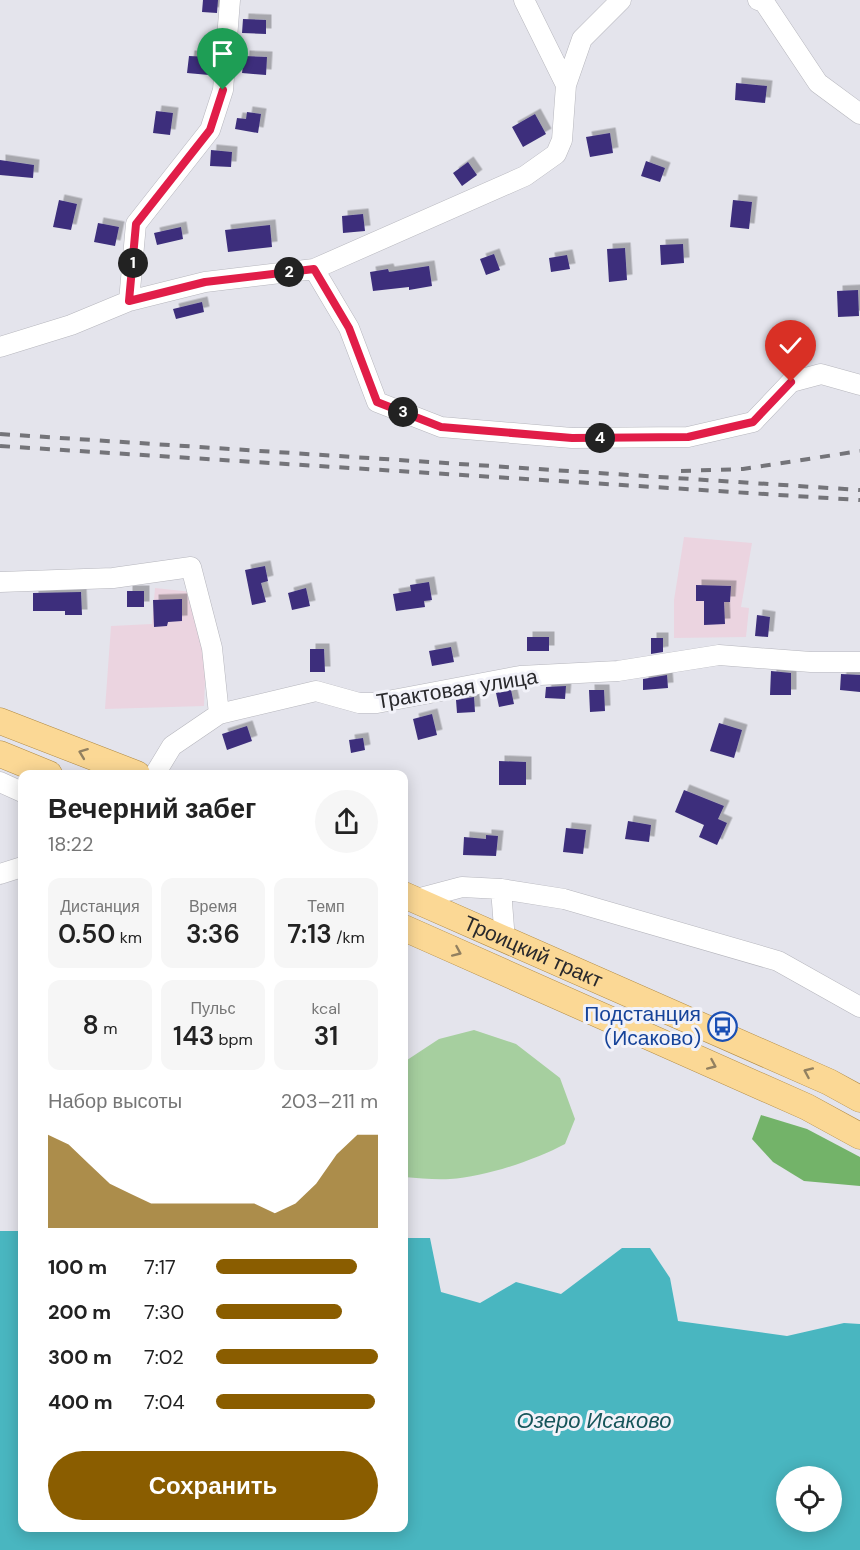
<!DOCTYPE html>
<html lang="ru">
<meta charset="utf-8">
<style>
body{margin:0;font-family:"DM Sans",sans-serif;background:#f6f6f6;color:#222;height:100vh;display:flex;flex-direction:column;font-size:22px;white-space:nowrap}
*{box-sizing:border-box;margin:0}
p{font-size:20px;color:#767676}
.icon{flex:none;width:33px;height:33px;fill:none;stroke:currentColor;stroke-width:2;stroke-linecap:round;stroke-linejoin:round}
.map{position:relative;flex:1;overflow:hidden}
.sheet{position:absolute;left:18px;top:770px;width:390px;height:762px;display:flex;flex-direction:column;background:#fff;border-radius:12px;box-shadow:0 3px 15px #0003}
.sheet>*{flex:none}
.buttons{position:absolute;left:776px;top:1466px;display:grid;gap:12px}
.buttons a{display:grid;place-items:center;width:66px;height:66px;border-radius:50%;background:#fff;box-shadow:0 3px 15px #0003;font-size:30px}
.pin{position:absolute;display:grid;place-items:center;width:51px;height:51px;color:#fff;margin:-62px -26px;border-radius:50% 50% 50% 0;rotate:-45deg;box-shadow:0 0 6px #0007}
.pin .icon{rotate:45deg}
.km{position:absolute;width:30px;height:30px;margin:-15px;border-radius:50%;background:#222;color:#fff;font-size:16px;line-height:30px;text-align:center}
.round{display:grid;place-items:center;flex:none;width:63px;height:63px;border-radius:32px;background:#f6f6f6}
.headline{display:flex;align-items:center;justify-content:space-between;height:102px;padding:0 30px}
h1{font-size:27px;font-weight:600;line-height:45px}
.metrics{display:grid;grid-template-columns:repeat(3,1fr);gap:9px;height:102px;padding:6px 30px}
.metrics div{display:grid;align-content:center;border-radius:12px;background:#f6f6f6;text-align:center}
.metrics b{font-size:26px;font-weight:600}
.metrics small{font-size:16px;font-weight:400}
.metrics p{font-size:16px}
.chart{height:168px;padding:12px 30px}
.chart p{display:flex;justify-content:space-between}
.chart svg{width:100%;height:108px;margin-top:6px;fill:#8a5d00;opacity:.7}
.cta{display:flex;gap:12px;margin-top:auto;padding:12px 30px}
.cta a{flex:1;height:69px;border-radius:36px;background:#8a5d00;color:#fff;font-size:24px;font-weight:600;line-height:69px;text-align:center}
ul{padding:0 30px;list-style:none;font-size:20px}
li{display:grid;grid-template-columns:96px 72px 1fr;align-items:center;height:45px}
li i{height:15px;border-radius:8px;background:#8a5d00}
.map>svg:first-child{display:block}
.industrial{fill:#ebd4e0}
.green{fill:#a6cf9f}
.forest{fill:#73b369}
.water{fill:#49b6c0;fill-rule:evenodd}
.building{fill:#3c2f7b;filter:url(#shadow)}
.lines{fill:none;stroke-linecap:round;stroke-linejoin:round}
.minor-casing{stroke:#b6b6bd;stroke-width:21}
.major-casing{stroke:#b08a43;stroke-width:27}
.minor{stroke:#fff;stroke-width:20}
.major{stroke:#fbd895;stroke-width:26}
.rail{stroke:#747479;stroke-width:4;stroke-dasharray:10 10;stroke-linecap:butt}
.oneway{stroke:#928060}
.route-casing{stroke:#fff;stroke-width:12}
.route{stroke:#e11d48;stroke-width:8}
.labels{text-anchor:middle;stroke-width:6;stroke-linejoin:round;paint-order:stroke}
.street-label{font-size:21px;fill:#29292c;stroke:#f2f2f9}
.transit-label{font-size:21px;fill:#164399;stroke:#f2f2f9;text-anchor:end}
.water-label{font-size:22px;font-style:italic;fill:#16555a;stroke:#f2f2f9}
</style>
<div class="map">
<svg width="860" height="1550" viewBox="0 0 860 1550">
<defs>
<filter id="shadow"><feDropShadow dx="5.5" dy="-5.5" stdDeviation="0" flood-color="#0004"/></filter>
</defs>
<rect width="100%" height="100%" fill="#e4e4ec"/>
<!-- industrial -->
<path class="industrial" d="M684,537L752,543L741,607L749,608L746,637L674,638V600Z
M155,588L192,592L206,654L204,706L105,709L111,626L152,624Z"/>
<!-- green -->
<path class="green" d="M474,1030L516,1044L560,1078L575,1119L565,1144C535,1160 485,1177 450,1179C435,1180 419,1178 404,1177V1062L439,1039Z"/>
<!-- forest -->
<path class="forest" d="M761,1115L807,1129L860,1157V1186L804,1181L773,1162L752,1139Z"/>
<!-- water -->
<path class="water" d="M0,1231H22V1527H404V1238H430L441,1292L480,1303L516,1282L561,1294L622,1248H650L670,1278L678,1321L787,1336L844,1323L860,1324V1550H0ZM786,1476H831V1521H786Z"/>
<!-- building -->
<path class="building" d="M203,0H218L217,13L202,12Z
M243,19L266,20V34L242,33Z
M189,56L210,57L209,75L187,73Z
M244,56L267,57L266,75L242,73Z
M736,83L767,86L765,103L735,100Z
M156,111L173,113L170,135L153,133Z
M247,112L261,114L258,133L235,129L237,118L246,119Z
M535,114L546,134L523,147L512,127Z
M610,133L613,153L590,157L586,137Z
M211,150L232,152L231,167L210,166Z
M0,160L34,165L33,178L0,175Z
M646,161L665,168L660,182L641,176Z
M468,162L477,175L462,186L453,173Z
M59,200L77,204L71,230L53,227Z
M733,200L752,202L749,229L730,227Z
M363,214L365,231L343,233L342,216Z
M98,223L119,227L115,246L94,242Z
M270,225L272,247L228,252L225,230Z
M181,227L183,239L157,245L154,233Z
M683,244L684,263L661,265L660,245Z
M625,248L627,280L609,282L607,249Z
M494,254L500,270L486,275L480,259Z
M567,255L570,269L551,272L549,258Z
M429,266L432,286L409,290V287L373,291L370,272L388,269L389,272Z
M858,290L859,316L838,317L837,291Z
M202,302L204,312L176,319L173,309Z
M265,566L268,581L261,583L266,602L252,605L245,570Z
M429,582L432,600L424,601L425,607L396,611L393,594L411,591L410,585Z
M696,585L731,586L730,602H724L725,624L704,625V601H696Z
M306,588L310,606L292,610L288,593Z
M127,591H144V607H127Z
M81,592L82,615H65V611H33V593Z
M182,599V621L168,622L167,626L154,627L153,600Z
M757,615L770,617L768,637L755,636Z
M527,637H549V651H527Z
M651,638H663V652L651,654Z
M451,647L454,662L432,666L429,651Z
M310,649H324L325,672H310Z
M771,671L791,673V695H770Z
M841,674L860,675V692L840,690Z
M667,675L668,688L643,690V679Z
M566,686L565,699L545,698L546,687Z
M511,690L514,704L499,707L496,693Z
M589,690H604L605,711L590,712Z
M474,697L475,712L457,713L456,700Z
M432,714L437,735L418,740L413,719Z
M719,723L742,730L734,758L710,751Z
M247,726L252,741L227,750L222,734Z
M363,738L365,750L351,753L349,740Z
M499,761L526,762V785H499Z
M684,790L724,806L718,819L727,823L717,845L699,837L704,825L675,812Z
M628,821L651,825L649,842L625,839Z
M566,828L586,830L583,854L563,852Z
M486,835L498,836L496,856L463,855L464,837L486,839Z"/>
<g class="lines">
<defs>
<path id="minor" d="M758,0L764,2L818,83L860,114
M566,85L582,39L621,0
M314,269L349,328L377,402L441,427L572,438L688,437L753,422L791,382L821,374L860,385
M129,301L136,224L210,130L223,90L230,0
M0,347L71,325L129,301L205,282L314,269L525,176L556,154L562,140L566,85L524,0
M0,582L113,578L191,567L212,648L219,714L316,691L359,703H377L520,676L618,671L719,655L811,662H860
M155,774L172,746L219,714
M0,782L22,792
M0,874L22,867
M501,889L505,941
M413,900L462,887L501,889L564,899L778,961L860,1007"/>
<g id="major">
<path d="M0,721L137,774"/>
<path d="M0,754L49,774"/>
<path id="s1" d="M404,895L829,1082L860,1099"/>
<path d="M404,928L807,1107L860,1136"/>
</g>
</defs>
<!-- minor casing -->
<use href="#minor" class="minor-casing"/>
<!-- major casing -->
<use href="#major" class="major-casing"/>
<!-- minor -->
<use href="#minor" class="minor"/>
<!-- major -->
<use href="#major" class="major"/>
<!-- rail -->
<path class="rail" d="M0,434L860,490
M0,446L860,500
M681,471L743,469L860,451"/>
</g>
<!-- one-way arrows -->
<defs><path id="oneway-chevron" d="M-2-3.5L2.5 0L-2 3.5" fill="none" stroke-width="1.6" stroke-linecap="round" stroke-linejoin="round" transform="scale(1.5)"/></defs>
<g class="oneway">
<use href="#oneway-chevron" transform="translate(83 753) rotate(-159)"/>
<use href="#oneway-chevron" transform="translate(457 952) rotate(24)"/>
<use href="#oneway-chevron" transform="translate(712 1065) rotate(24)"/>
<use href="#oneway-chevron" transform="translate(808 1072) rotate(-156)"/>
</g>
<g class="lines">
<defs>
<path id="route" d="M223,90L210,130L136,224L129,301L205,282L314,269L349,328L377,402L441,427L572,438L688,437L753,422L791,382"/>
</defs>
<!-- route casing -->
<use href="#route" class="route-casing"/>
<!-- route -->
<use href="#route" class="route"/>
</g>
<!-- icons -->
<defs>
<symbol id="bus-ring" viewBox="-11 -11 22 22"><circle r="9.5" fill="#f2f2f9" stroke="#1a4fb4" stroke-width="1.5"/><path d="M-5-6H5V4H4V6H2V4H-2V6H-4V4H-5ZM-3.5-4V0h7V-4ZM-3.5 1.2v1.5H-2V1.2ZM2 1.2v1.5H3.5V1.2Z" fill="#1a4fb4"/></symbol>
</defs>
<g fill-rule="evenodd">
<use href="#bus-ring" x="706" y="1010" width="33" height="33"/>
</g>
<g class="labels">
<!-- street labels -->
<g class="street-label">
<text transform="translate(457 689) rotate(-9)" y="7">Трактовая улица</text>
<text dy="7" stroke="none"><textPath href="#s1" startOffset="141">Троицкий тракт</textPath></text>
</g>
<!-- transit labels -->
<g class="transit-label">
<text x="701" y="1021">Подстанция<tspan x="701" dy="24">(Исаково)</tspan></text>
</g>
<!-- water labels -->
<g class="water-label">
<text x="594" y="1428">Озеро Исаково</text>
</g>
</g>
</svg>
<div class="buttons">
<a><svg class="icon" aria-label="locate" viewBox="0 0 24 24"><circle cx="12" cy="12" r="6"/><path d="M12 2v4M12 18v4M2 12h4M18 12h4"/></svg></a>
</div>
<div class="pin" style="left:223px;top:90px;background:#1e9e55"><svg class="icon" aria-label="arrive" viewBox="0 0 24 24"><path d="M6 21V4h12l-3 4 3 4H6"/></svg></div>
<div class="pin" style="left:791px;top:382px;background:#d93025"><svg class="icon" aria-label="check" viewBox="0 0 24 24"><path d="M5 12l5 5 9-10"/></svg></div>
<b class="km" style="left:133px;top:263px">1</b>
<b class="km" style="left:289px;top:272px">2</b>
<b class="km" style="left:403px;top:412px">3</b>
<b class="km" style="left:600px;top:438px">4</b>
<section class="sheet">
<div class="headline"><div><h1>Вечерний забег</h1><p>18:22</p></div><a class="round"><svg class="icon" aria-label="share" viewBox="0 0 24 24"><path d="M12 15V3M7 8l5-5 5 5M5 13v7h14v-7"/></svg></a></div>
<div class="metrics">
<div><p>Дистанция</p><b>0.50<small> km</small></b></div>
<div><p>Время</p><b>3:36</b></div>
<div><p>Темп</p><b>7:13<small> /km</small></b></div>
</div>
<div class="metrics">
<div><b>8<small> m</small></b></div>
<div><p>Пульс</p><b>143<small> bpm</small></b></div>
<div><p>kcal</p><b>31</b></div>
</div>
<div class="chart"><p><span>Набор высоты</span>203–211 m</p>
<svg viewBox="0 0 160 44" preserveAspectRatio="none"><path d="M0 44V6L10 10L20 18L30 26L40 30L50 34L60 34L70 34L80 34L90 34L100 34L110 38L120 34L130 26L140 14L150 6L160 6V44z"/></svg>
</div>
<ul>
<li><b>100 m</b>7:17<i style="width:87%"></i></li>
<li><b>200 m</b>7:30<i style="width:78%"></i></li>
<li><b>300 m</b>7:02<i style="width:100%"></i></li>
<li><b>400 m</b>7:04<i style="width:98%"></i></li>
</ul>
<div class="cta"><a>Сохранить</a></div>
</section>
</div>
